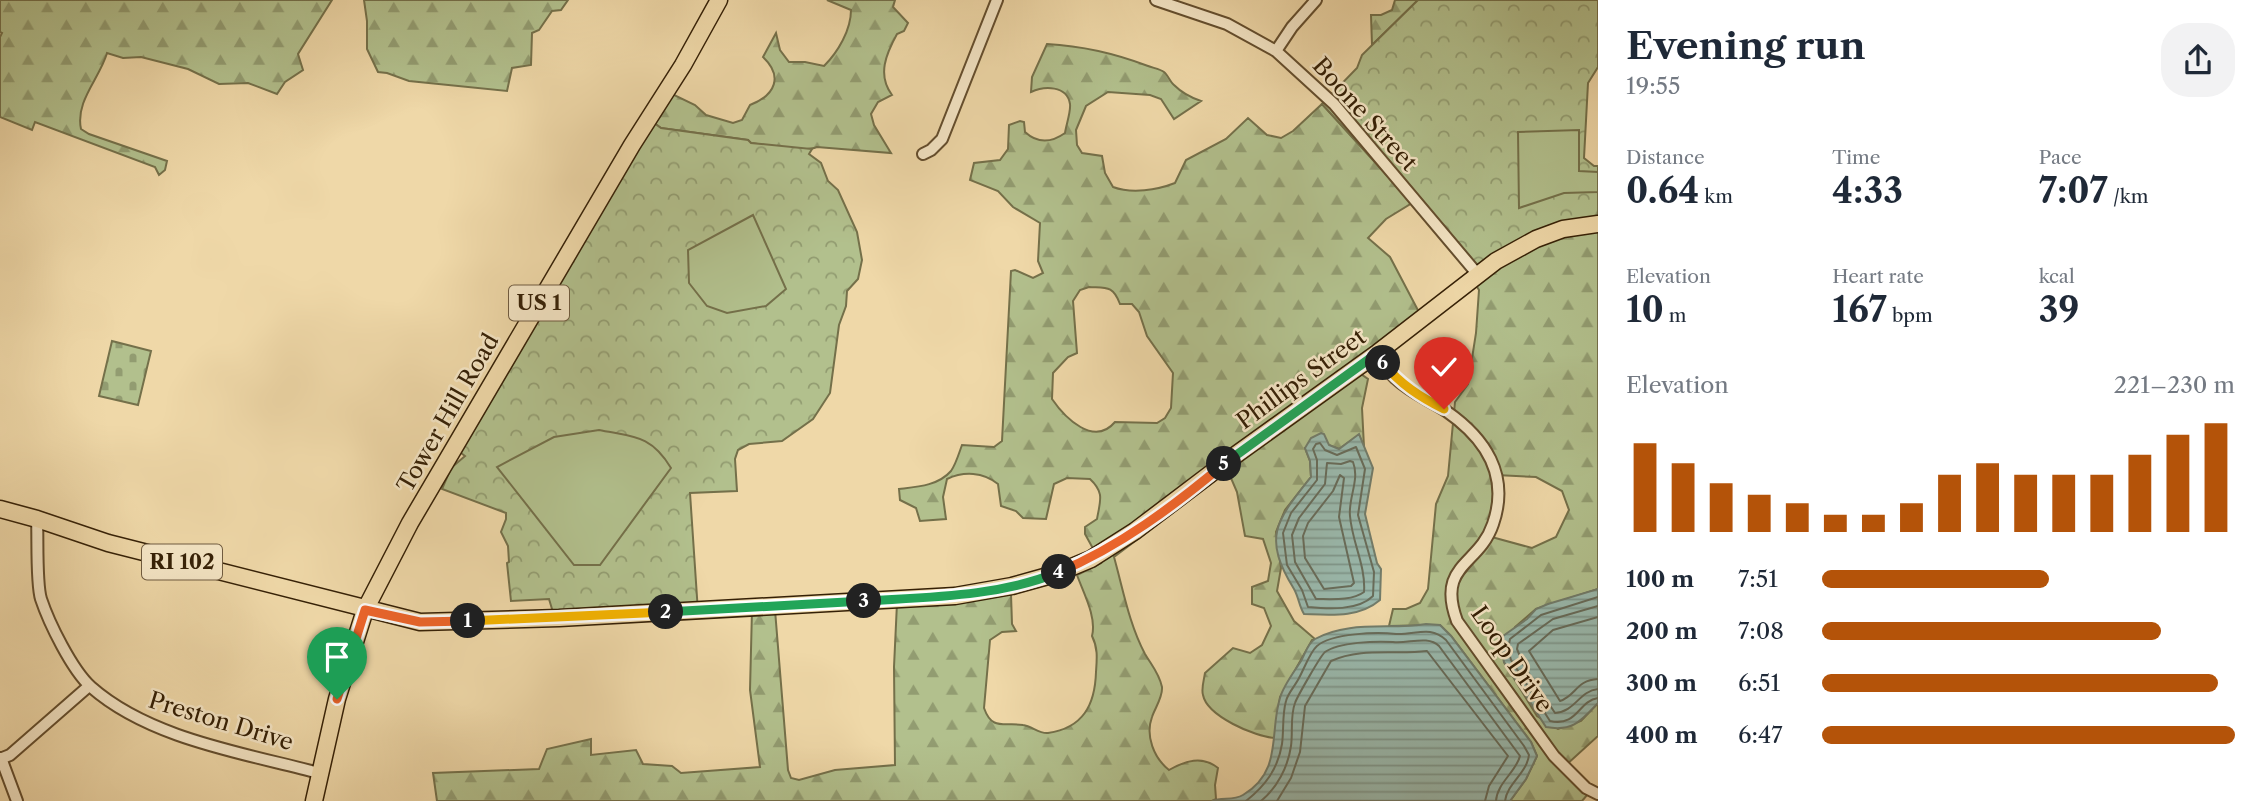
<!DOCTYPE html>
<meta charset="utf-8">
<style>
body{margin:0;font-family:"Libre Caslon Text",serif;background:#f2f2f3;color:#1f2937;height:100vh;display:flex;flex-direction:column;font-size:26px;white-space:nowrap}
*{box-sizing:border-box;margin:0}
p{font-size:23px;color:#747a83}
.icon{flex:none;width:38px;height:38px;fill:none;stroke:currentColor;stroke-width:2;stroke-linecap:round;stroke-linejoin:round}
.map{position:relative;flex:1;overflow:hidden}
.side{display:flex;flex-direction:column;background:#fff;width:665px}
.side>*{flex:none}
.pin{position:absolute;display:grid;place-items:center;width:60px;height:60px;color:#fff;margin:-72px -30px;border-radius:50% 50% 50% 0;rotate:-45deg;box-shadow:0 0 7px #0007}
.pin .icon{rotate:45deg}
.km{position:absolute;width:35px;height:35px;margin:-18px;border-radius:50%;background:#222;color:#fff;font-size:19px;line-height:35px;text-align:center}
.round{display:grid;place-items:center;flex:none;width:74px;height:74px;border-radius:28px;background:#f2f2f3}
.head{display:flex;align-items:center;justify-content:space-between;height:119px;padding:0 28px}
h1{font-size:38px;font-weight:700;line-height:52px}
.metrics{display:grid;grid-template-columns:repeat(3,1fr);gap:10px;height:119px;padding:7px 28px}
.metrics div{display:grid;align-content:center}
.metrics b{font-size:35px;font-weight:700}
.metrics small{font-size:19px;font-weight:400}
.metrics p{font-size:19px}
.chart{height:196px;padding:14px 28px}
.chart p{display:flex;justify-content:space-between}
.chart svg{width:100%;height:126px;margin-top:7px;stroke:#b45309;stroke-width:6}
ul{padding:0 28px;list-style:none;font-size:23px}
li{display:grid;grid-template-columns:112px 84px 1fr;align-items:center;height:52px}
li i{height:18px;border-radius:9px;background:#b45309}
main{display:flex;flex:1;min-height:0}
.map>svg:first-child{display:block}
.forest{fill:url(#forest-firs);stroke:#74704a;stroke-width:2;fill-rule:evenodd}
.cemetery{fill:url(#cemetery-stones);stroke:#74704a;stroke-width:2}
.park{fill:url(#park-crowns);stroke:#74704a;stroke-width:2}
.pitch{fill:#b2c08d;stroke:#74704a;stroke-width:2}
.water{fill:url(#water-rules);stroke:#727c6a;stroke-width:2}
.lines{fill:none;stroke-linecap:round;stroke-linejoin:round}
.shore{stroke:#686c5a;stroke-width:2}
.street-casing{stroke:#644e2e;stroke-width:14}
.primary-casing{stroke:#352006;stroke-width:19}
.street{stroke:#f5e6c6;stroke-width:10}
.primary{stroke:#efd8a8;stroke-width:16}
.split-1-casing{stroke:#fff;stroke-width:14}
.split-2-casing{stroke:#fff;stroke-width:14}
.split-3-casing{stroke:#fff;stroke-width:14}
.split-4-casing{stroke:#fff;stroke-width:14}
.split-5-casing{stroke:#fff;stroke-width:14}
.split-6-casing{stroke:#fff;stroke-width:14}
.split-7-casing{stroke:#fff;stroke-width:14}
.split-1{stroke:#f0652b;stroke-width:9}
.split-2{stroke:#f5b400;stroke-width:9}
.split-3{stroke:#22a559;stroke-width:9}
.split-4{stroke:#22a559;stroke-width:9}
.split-5{stroke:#f0652b;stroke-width:9}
.split-6{stroke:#22a559;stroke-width:9}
.split-7{stroke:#f5b400;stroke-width:9}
.labels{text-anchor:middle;stroke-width:5;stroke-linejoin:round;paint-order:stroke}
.shield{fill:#f5e6c6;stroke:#6f5b40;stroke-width:2}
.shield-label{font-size:21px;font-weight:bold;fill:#352006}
.street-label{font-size:23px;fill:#352006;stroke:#f5e6c6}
</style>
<main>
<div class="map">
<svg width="1598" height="801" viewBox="0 0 1598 801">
<defs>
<pattern id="forest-firs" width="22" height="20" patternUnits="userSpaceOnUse" patternTransform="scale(1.75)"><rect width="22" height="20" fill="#b2c08d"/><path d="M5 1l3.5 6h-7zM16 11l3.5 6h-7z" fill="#929c71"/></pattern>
<pattern id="cemetery-stones" width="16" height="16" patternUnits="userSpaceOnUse" patternTransform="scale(1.75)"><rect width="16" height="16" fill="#b2c08d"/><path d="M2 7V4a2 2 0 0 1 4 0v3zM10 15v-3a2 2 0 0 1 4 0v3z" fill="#929c71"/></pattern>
<pattern id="park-crowns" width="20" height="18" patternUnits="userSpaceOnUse" patternTransform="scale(1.75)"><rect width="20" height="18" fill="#b2c08d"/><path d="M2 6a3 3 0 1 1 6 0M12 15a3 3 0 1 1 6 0" fill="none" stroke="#929c71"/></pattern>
<pattern id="water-rules" width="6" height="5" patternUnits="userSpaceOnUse" patternTransform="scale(1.75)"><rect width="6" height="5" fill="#9ab9ad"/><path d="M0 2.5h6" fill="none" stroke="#7e968b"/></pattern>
</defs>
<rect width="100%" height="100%" fill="#efd8a8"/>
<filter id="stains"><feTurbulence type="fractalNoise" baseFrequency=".00286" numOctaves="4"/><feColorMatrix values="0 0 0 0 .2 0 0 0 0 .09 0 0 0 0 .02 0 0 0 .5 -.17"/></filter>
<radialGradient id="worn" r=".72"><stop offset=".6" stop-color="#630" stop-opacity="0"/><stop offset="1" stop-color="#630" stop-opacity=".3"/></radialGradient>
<!-- forest -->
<path class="forest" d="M0,0H332L298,54L303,70L285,82L277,94L248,83L219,84L188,69L141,57L123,58L107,53C100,78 75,101 81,129L89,134L167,161L165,170L159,175L155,167L35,122L32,130L0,117V37L2,33L0,32Z
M364,0H568L561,10L552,11L539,30L532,33L531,65L512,68L507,91L409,81L387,73L378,72L367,49V21Z
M827,0H895L893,7L908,23L904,31L897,34C886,54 877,75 892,95L878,102L871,114L874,125L891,153L817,147C803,153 768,145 751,143L748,140L661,128L650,120L666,91L695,105L706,115L733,123L742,120L750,105C776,95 783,76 763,57L776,33L780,50L789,62H805L824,66C838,52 851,30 851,10Z
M1395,0H1418L1372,45L1371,15H1381L1392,10Z
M1047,44C1084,46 1114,53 1148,66C1153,68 1160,69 1164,72C1168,75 1170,82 1174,85C1181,92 1192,98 1201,101L1174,119L1161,99L1150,95L1108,92L1086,106L1076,130L1077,145L1082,153L1102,156L1105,173L1113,187C1132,194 1157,190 1175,183L1186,160L1226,139L1248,118L1267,135L1281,138L1293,131L1322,104L1412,203L1386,219L1368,238L1390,257L1420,314L1361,374L1368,379L1362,408L1364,447L1359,435L1339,449L1329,445L1305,448L1310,461L1311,477L1285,510L1276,532L1281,568L1277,591L1294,621L1315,639L1312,640L1280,697L1275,738C1255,737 1207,716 1203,695C1201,689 1204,680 1205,673L1233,648L1250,653L1262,645L1271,626L1264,608L1252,604V587L1268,581L1271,563L1263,539L1245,536L1237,492L1228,471L1114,557C1123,589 1129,624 1145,654C1152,666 1159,673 1162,687C1163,697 1155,708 1152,717C1145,736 1154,758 1169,770C1185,761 1202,755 1218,768L1215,785L1216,799L1212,801H437L433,773L539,769L547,749L591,739V755L636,750L643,764L672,766L681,773L760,767L750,690L752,610H775L788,770L791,778L799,780L835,770L895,765L894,667L897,603L1011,594L1012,624L1016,631L1002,632L990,640L984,708C992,731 1004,722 1023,725C1032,726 1039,734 1048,733C1083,728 1095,705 1096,672C1097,658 1098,648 1092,636C1097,617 1083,592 1077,575L1101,563L1085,534V527L1097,519C1100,501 1105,493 1090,479L1067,478L1054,484L1046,519L1023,518L1016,511L1001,506L998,484C983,472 964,471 947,479L943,497L946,519L920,521L916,508L900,500L899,489C916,487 938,486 951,471C956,464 959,453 962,445L994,447L1002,441L1011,271L1015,270L1033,278L1043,273L1038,261L1040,223L1013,207L998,191L970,180L974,163L1000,160L1008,149L1009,125L1020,121L1024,122L1025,132C1038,144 1051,143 1065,133C1066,125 1071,112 1070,104C1067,85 1044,86 1031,92L1032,77ZM1089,287C1106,288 1113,285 1120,304H1132L1139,312L1147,336L1173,373L1171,408L1165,418L1157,423L1115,422C1094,447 1065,418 1052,399L1053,373L1068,357L1077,353L1073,301L1080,290Z
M1598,223V589L1536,609L1515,627L1504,662L1537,716L1558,729L1581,721L1598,703V736L1565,766L1588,794L1582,801H1510L1526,779L1537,756L1531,742L1451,636L1440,625L1389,626L1393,609H1406L1420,603L1428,589L1436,504L1448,476L1455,402L1468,384L1476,333L1479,290L1472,279L1495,260ZM1496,475L1536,477L1562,491L1569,510L1556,537L1532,548L1488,536Z"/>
<!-- cemetery -->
<path class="cemetery" d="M112,341L151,351L138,405L99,396Z"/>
<!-- park -->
<path class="park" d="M1418,0H1598V67L1588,83L1584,158L1594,166H1598V223L1565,227L1478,274L1322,104L1357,68L1362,55Z
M650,120L661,128L748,140L751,143L812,149L809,154L821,163L828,181L838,190L857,232L862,260L858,279L847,291L846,306L839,325L830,393L813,419L782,441L749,444L738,450L735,459L737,491L690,493L698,612L555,619L549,599L511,601L507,563L509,562L508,546L501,532L506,519V513L442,489L451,468L465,456L453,447Z"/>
<!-- pitch -->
<path class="pitch" d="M1579,130V171L1598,172V192L1564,193L1519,208L1518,132Z
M753,215L786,289L766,306L727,313L707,306L689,283L688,250Z
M599,430C634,437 651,435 671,468L600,565H574L497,467L554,437Z"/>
<!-- water -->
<path class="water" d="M1321,433L1324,434L1329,445L1339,449L1359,434L1373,468L1365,514L1377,563L1381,569L1380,600C1359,618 1331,615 1304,614C1299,606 1299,598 1294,589C1262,537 1276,521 1311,477L1310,461L1305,448L1311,438Z
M1598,589V703C1581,721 1573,732 1546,727L1504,662L1501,649L1503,636L1527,619L1536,609L1548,604Z
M1426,624L1440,625L1451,636L1531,742L1537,756L1526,779L1510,801H1212C1222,797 1233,801 1243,795C1283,771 1269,733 1280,698C1283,686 1294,672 1301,661C1305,654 1308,643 1315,639C1349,620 1390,630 1426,624Z"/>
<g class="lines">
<!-- shore -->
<path class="shore" d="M1320,443L1325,450L1337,455L1356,447L1365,469L1358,515L1374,572L1373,596C1358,611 1328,609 1308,607L1302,590L1287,565L1283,533L1291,513L1317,480V460L1313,449L1316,444Z
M1350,461L1353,462C1360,480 1348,498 1350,516C1352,542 1366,566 1364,592C1352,601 1331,599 1316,599L1295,562L1292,535L1299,518L1325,484L1327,463L1341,464Z
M1340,475L1344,478L1339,517L1354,583L1351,586L1324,589L1305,558L1303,536L1308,523L1333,491Z
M1598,597L1541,615L1510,639L1508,649L1511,660L1550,721C1578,727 1578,701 1598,698
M1598,606L1553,619L1518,644L1517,649L1524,666L1555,713C1575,712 1579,691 1598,689
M1598,617L1553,630L1529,651L1560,701C1576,696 1576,680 1598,679
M1246,801C1265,786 1278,769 1282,744C1284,730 1282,715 1286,701C1288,693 1295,686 1299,678C1304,669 1310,652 1317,646C1332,633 1377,632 1396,634C1416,635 1430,625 1446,640L1524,746L1529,755C1527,773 1507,784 1505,801
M1261,801C1277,788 1288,767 1291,746C1293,732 1290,716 1295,703C1297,697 1321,655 1325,652C1339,642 1376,641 1393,642C1408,644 1428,635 1439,646L1520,756C1516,772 1497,783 1496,801
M1277,801L1291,778L1300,752L1305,706L1331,661C1361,647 1395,655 1427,651L1508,756L1489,786L1485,801"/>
<defs>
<path id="street" d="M1156,0L1227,24L1276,51L1334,104L1479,276
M1276,51L1292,27L1316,0
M923,154L931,150L942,139L997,0
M1376,354C1382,363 1389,372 1396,379C1411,393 1429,400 1446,411C1485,438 1510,475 1493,524C1479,566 1436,564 1457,621L1554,756L1586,788L1598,794
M37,519C38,538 36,583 41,599C49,623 72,670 91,687C150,739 244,753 319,773
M1,758L17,801
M0,759L10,755L89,686"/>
<path id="primary" d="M0,509L37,519L108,543L420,622L559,618L955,596L1012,586L1055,574L1091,559L1135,531L1230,459L1376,354L1496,261L1536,239L1563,229L1598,224
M314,801L337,699L365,610L410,523L632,145L683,65L719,0"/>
</defs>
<!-- street casing -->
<use href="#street" class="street-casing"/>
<!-- primary casing -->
<use href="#primary" class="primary-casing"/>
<!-- street -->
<use href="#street" class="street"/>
<!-- primary -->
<use href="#primary" class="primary"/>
</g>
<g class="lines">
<defs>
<path id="split-1" d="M337,699L365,610L420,622L468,621"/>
<path id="split-2" d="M468,621L666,612"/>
<path id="split-3" d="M666,612L864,601"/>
<path id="split-4" d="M864,601C928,597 998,597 1059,572"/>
<path id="split-5" d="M1059,572C1119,547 1174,506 1224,464"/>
<path id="split-6" d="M1224,464L1376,354L1383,363"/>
<path id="split-7" d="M1383,363C1400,384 1420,397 1444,409"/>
</defs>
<!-- split-1 casing -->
<use href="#split-1" class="split-1-casing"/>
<!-- split-2 casing -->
<use href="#split-2" class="split-2-casing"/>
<!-- split-3 casing -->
<use href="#split-3" class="split-3-casing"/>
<!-- split-4 casing -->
<use href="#split-4" class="split-4-casing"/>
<!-- split-5 casing -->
<use href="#split-5" class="split-5-casing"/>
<!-- split-6 casing -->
<use href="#split-6" class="split-6-casing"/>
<!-- split-7 casing -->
<use href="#split-7" class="split-7-casing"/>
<!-- split-1 -->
<use href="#split-1" class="split-1"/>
<!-- split-2 -->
<use href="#split-2" class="split-2"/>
<!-- split-3 -->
<use href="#split-3" class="split-3"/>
<!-- split-4 -->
<use href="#split-4" class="split-4"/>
<!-- split-5 -->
<use href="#split-5" class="split-5"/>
<!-- split-6 -->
<use href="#split-6" class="split-6"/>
<!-- split-7 -->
<use href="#split-7" class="split-7"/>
</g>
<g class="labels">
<!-- shield labels -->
<g class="shield">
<rect x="509" y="285.5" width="60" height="35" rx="5"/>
<rect x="142" y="544.5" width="80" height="35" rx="5"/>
</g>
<g class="shield-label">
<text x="539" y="310">US 1</text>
<text x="182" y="569">RI 102</text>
</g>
<!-- street labels -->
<g class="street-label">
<text transform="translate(1365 114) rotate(48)" y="8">Boone Street</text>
<text transform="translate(1301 379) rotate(-36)" y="8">Phillips Street</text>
<text transform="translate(448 413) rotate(-60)" y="8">Tower Hill Road</text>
<text transform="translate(1512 659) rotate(55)" y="8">Loop Drive</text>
<text transform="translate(221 721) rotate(17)" y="8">Preston Drive</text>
</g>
</g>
<rect width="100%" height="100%" filter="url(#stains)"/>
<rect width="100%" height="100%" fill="url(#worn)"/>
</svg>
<div class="pin" style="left:337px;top:699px;background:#1e9e55"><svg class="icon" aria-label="arrive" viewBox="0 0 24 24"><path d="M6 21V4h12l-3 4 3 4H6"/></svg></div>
<div class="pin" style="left:1444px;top:409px;background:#d93025"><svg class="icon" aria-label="check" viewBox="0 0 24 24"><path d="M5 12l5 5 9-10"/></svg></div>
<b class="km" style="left:468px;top:621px">1</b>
<b class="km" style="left:666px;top:612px">2</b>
<b class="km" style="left:864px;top:601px">3</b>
<b class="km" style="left:1059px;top:572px">4</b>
<b class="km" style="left:1224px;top:464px">5</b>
<b class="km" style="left:1383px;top:363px">6</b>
</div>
<section class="side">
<div class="head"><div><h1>Evening run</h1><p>19:55</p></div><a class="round"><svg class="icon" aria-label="share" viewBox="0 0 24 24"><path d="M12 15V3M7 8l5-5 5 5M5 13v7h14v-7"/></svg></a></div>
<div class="metrics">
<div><p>Distance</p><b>0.64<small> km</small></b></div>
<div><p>Time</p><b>4:33</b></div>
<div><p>Pace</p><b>7:07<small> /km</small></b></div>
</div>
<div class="metrics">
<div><p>Elevation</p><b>10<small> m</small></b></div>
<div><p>Heart rate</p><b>167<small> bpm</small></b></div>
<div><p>kcal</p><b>39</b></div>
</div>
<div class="chart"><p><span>Elevation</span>221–230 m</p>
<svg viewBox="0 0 160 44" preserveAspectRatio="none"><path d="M5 44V13M15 44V20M25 44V27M35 44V31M45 44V34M55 44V38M65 44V38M75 44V34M85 44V24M95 44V20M105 44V24M115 44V24M125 44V24M135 44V17M145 44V10M155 44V6"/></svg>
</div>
<ul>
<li><b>100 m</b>7:51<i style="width:55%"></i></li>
<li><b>200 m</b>7:08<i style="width:82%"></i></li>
<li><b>300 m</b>6:51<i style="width:96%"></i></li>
<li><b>400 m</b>6:47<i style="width:100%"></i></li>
</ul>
</section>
</main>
